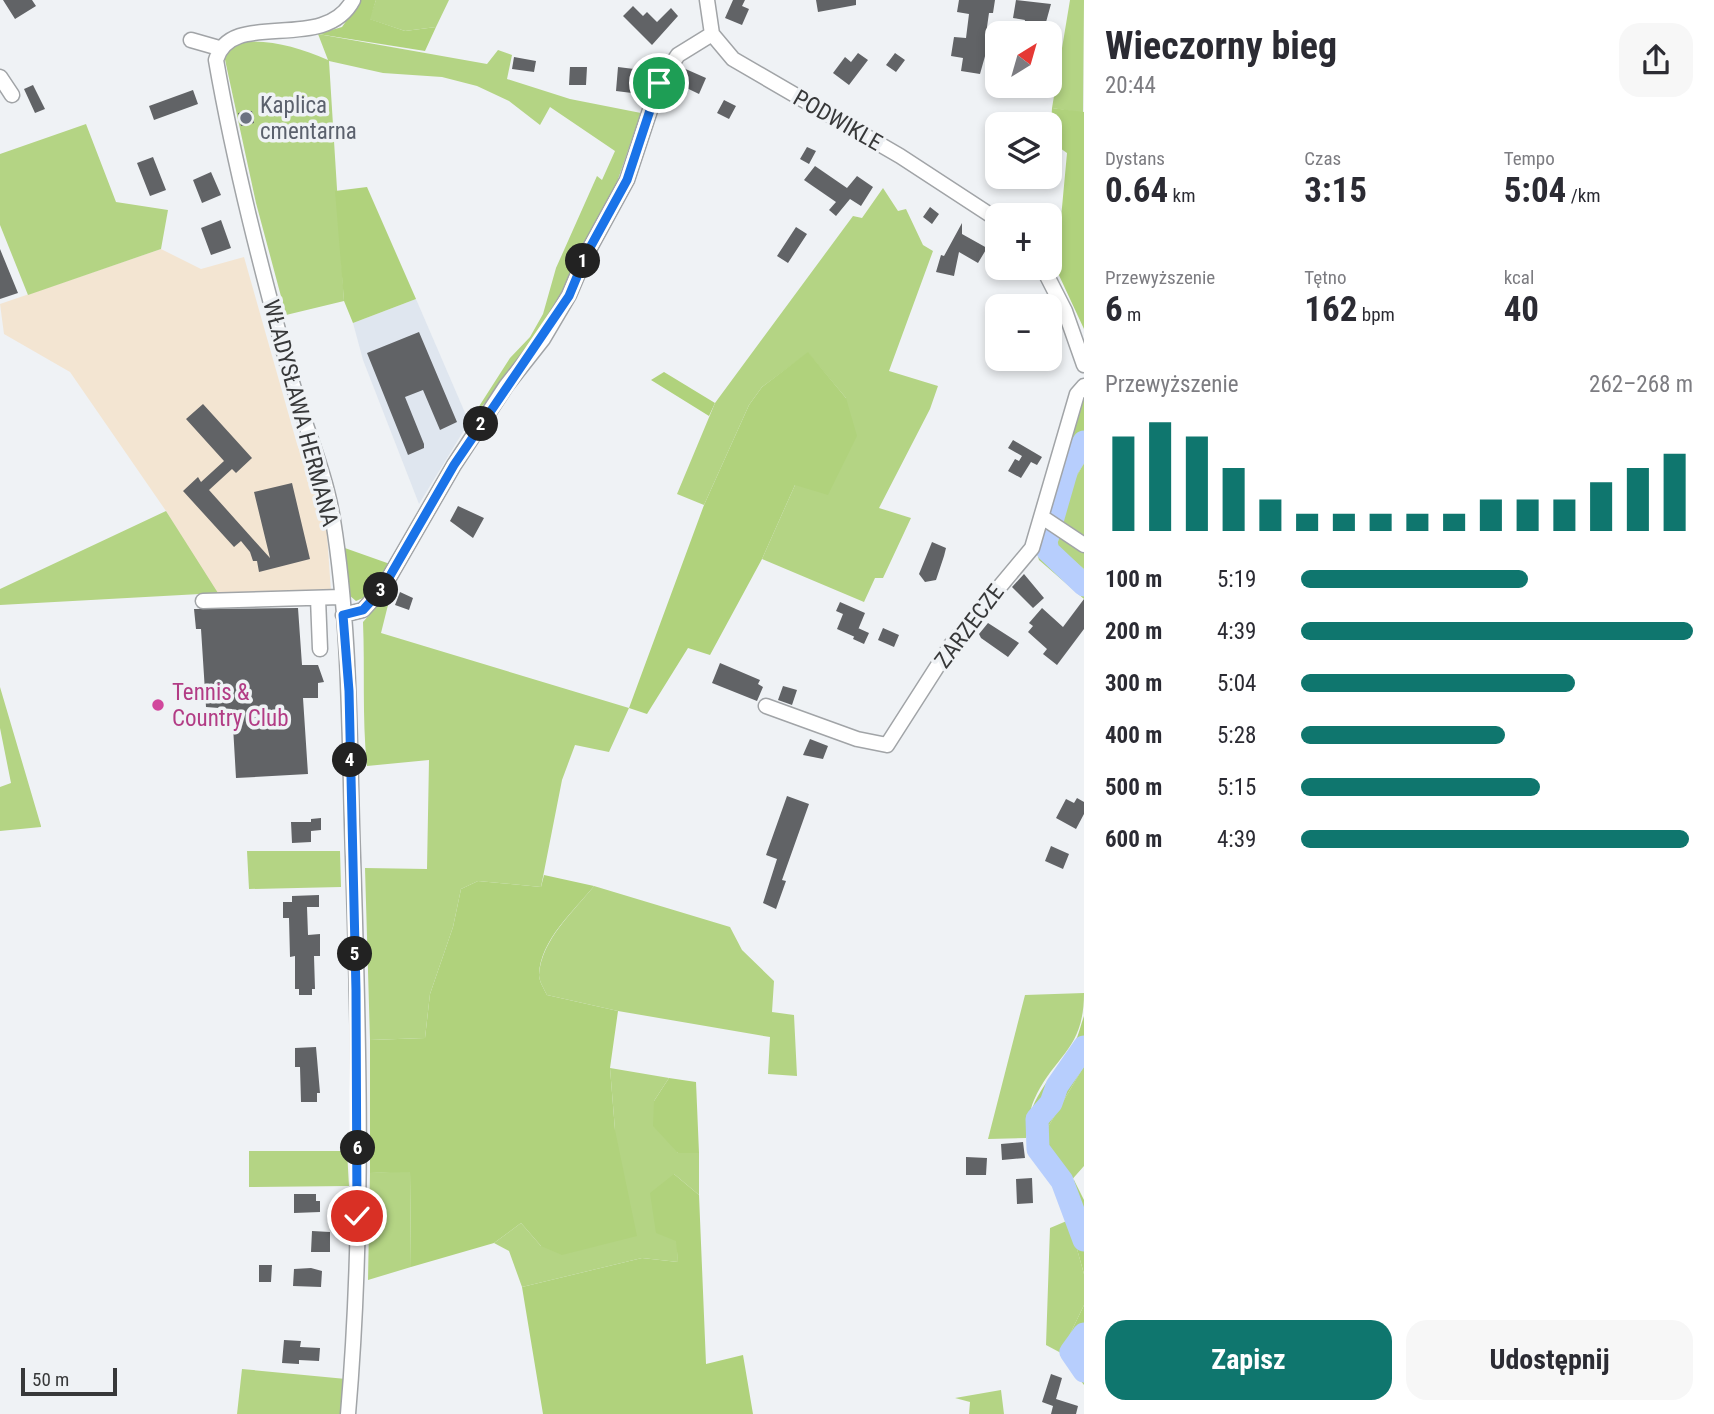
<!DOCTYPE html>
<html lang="pl">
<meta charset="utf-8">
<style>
body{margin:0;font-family:"Roboto Condensed",sans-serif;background:#f7f7f7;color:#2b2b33;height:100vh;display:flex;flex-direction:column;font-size:26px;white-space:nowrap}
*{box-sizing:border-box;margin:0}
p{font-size:23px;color:#7c7c81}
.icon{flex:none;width:38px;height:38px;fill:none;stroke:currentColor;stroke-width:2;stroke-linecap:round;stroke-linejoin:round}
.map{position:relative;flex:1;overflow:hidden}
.drawer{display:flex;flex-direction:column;background:#fff;width:630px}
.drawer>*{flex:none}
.needle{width:46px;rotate:37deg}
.buttons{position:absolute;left:985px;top:21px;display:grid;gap:14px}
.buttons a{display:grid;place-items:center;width:77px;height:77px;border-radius:14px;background:#fff;box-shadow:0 4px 10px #0003;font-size:35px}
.scale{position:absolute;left:21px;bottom:18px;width:96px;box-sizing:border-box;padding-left:7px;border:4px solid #373839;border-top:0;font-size:19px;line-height:24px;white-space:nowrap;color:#373839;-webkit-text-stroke:5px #eff2f5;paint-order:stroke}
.pin{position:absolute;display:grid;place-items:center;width:60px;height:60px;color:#fff;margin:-30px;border:4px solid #fff;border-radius:50%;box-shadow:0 2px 7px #0007}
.km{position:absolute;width:35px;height:35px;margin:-18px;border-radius:50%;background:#222;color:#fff;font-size:19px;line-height:35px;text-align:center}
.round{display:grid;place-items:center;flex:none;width:74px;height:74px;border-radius:21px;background:#f7f7f7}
.overview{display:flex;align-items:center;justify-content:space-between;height:119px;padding:0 21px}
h1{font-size:38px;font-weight:700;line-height:52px}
.stats{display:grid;grid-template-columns:repeat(3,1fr);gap:10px;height:119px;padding:7px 21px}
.stats div{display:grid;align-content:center}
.stats b{font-size:35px;font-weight:700}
.stats small{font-size:19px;font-weight:400}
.stats p{font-size:19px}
.chart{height:196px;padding:14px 21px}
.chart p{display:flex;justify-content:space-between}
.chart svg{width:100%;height:126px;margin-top:7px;stroke:#0f766e;stroke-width:6}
.button{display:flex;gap:14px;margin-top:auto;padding:14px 21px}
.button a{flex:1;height:80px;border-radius:21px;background:#0f766e;color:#fff;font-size:28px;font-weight:700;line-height:80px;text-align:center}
.button a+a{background:#f7f7f7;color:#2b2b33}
ul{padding:0 21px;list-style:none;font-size:23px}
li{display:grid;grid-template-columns:112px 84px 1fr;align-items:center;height:52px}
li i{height:18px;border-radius:9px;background:#0f766e}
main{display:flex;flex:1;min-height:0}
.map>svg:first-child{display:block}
.built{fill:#dfe6ef}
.education{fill:#f3e5d2}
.green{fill:#b4d484}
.forest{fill:#b0d27c}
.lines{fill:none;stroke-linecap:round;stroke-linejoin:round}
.river{stroke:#b7cefd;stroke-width:23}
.building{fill:#616366}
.minor-casing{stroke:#a1a4a7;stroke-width:17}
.minor{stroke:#fff;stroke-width:14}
.route-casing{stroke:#fff;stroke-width:14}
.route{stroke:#1a73e8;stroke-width:9}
.worship-dot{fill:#6b7280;stroke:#eff2f5;stroke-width:2.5}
.hotel-dot{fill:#d1479c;stroke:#eff2f5;stroke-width:2.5}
.labels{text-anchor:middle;stroke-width:7;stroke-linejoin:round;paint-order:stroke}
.worship-label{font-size:23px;fill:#5b616d;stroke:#eff2f5;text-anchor:start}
.street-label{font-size:23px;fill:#373839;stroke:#eff2f5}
.hotel-label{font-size:23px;fill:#b23c85;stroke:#eff2f5;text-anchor:start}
</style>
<main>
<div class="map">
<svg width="1084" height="1414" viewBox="0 0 1084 1414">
<rect width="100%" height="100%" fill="#eff2f5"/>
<!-- built -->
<path class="built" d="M416,299L469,422L419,504L363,360L353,323Z"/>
<!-- education -->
<path class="education" d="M161,249L201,269L244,257L297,444L326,519L331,592L219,598L166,511L70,372L4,334L0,304Z"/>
<!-- green -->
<path class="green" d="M376,0H449L436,27L405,31L369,19Z
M1070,0H1084L1083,113L1052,108Z
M318,34L487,64L498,50L512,55L507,79L570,99L641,113L615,188L537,340L469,422L510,358L530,337L543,314L556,268L597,176L602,180L615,151L550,107L540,125L509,101L477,86L442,77L383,73L329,61L344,301L286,315L256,203L224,55L231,43C267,38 295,46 328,60Z
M86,124L116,202L168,210L161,249L28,295L0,225V154Z
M883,188L898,211L906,209L923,245L933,251L889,371L938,386L930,409L879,508L911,518L883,578H875L864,602L762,559L795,485L846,398L808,353L762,387L749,405L704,505L677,494L715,403L853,216L862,218Z
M1084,463V569L1057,546L1069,490Z
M166,511L218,593L0,605V589Z
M392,589L381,633L629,708L609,752L575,745L562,780L541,887L478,881L461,889L453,927L430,994L425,1038L370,1040L365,868L427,869L429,760L367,766C362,718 365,670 363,622Z
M0,687L41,826V827L0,831V787L11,783L0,728Z
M247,851H340L341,887L249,889Z
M594,886L730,927L742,950L774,981L772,1012L794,1015L797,1076L768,1074L770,1037L618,1011L547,995C544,989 539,981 539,975C541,940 574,911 594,886Z
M1084,993C1084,1051 1054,1055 1034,1100C1029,1111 1028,1126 1026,1138L988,1139L1025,995Z
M1084,1066V1166L1061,1192L1032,1153L1043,1147L1045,1132Z
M610,1068L669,1078L654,1101L678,1153H699V1195L674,1174L678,1262L642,1258L522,1287L509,1251L494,1243L521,1223L541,1246L615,1130Z
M249,1151H347L349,1186L249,1187Z
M410,1171L411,1267L368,1280L370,1173Z
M1069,1220L1084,1274V1305L1061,1353L1046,1345L1050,1228Z
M242,1369L346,1379L343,1414H237Z
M1001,1390L1004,1414H969L970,1402L955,1398Z"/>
<!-- forest -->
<path class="forest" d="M361,0H376L370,19L405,31L436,27L425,51L318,34L342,27Z
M1052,108L1084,112V329L1050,256V246L1059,240L1067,153L1050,141Z
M367,187L416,299L353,323L344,301L335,191Z
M808,352L846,398L857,436L828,495L795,485L762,559L710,655L688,648L647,714L629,708L704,505L749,405L762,387Z
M664,372L715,403L709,416L651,380Z
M1084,396V463L1069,490L1057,546L1084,569V599L1039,560L1036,550L1080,398Z
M342,547L390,564L363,598L356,601L349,595Z
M544,875L594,886C574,911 540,940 539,975C539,981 544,989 547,995L618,1011L610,1068L615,1130L637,1236L562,1255L541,1246L521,1223L494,1243L411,1267L410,1172L370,1173V1040L425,1038L430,994L453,927L461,889L478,881L541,887Z
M1084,1016V1066L1045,1132L1043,1147L1032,1153C1015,1108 1054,1077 1075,1042C1079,1034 1081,1024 1084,1016Z
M669,1078L696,1082L699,1153H678L653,1126L654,1101Z
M674,1174L699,1195L706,1364L743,1355L753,1414H543L522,1287L642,1258L678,1262L676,1241L656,1233L650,1193Z
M1074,1180L1084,1200V1274L1061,1192Z
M1084,1305V1385L1060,1355Z"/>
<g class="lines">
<!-- river -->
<path class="river" d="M1084,442L1067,469L1046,542L1048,551L1084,585
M1084,1047L1057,1086L1051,1103L1037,1119L1038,1149L1062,1181L1084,1240
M1084,1334L1071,1352L1084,1371"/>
</g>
<!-- building -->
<path class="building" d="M3,0H32L36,6L15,19Z
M733,0H745L742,6L749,9L742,25L725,18Z
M816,0H856V5L818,12Z
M959,0H995L993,13H989L985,41L989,42L980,74L961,71L963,58L951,56L954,37L966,38L969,14L957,12Z
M1016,0L1051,4L1043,33L1023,32L1025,20L1013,18Z
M633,6L643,16L647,12L657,22L671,8L678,16L652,45L623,16Z
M858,53L868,60L849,85L833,73L845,57L851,62Z
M895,53L905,60L896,72L886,65Z
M514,57L536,61L534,72L512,69Z
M570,67H587L586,85H569Z
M618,67L634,69L632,93L616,91Z
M681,67L706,78L699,94L672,81Z
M33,85L45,109L35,113L24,89Z
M193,90L198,104L154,120L149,106Z
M724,100L736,106L729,119L717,113Z
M252,111L254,123L241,126L238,113Z
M807,147L816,151L809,164L800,159Z
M153,157L166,190L150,196L137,163Z
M815,166L847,188L857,176L873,187L861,206L850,199L836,216L829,210L836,202L804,180Z
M211,172L221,195L202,203L193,180Z
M930,207L939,214L932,224L923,217Z
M221,220L231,248L211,255L201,228Z
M962,223V234L987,248L978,263L959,252L954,276L936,272L941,255L944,256Z
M796,227L807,234L788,263L777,256Z
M0,249L18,293L0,299Z
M419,332L457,422L440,430L423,390L405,397L424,444V448L408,455L367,353Z
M203,404L252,458L236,473L232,469L209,490L270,558L254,492L292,483L310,559L259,572L257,561H253L250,552L241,541L234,547L183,491L198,477L201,482L224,461L186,419Z
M1013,440L1042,457L1037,465L1031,462L1021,478L1008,471L1015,459L1019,461L1022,456L1008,448Z
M458,506L484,518L473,538L450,521Z
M932,542L946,548L944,556L936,580L925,582L919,574Z
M1024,574L1044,598L1033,608L1012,587Z
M400,592L413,598L409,610L395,605Z
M1084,599V629L1057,665L1043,654L1047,649L1028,632L1033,626L1029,623L1042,608L1063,627Z
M840,602L865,613L855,637L837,629L843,614L836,611Z
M298,608L302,665H318L324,682L318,683V698H303L308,774L236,778L232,709L206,707L201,629H196L194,609Z
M988,623L1019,643L1008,657L981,638L979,634Z
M858,628L869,633L864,644L853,639Z
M883,628L899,635L894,647L878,640Z
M720,663L760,680L758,684L763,687L757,701L712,683Z
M783,686L797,690L792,705L778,700Z
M810,739L828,746L823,759L803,755Z
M787,796L809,804L782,880L786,881L776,909L763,903L777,859L766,855Z
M1077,798L1084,802V814L1076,829L1056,818L1066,799L1074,803Z
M321,818V830L311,831V819Z
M291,822H311V842L292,843Z
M1051,846L1069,854L1063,869L1045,861Z
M319,895V907H307L308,935L320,934V956H314L315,989H312V995H299V989H295V956L290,957L289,918H283V902H292V896Z
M316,1047L320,1093H317V1102H301L300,1067H295V1048Z
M1023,1142L1025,1158L1002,1160L1001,1144Z
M966,1157L987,1158L986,1175H966Z
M1032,1178L1033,1203L1017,1204L1016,1179Z
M294,1194H316V1201H320V1212L294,1213Z
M312,1231L330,1232V1252H311Z
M259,1265H272L271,1282H259Z
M311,1268L322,1271L321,1287L293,1286L294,1269Z
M284,1340L301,1341L300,1347L320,1348L319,1361L299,1360V1364L282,1363Z
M1051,1374L1062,1378L1056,1399L1078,1406L1076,1414H1051L1053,1406L1042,1402Z"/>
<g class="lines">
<defs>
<path id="minor" d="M707,0L712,34L733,59L900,156L998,220
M191,40L219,48
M0,77L12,95
M1043,268L1065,311L1084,365
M1042,517L1084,545
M318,598L320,649
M203,601L341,597
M343,615L363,610L383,588L454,465L506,386L543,339L569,295L586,255L627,180L659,83L678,55L712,34
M766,706L857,739L887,745L951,645L1032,548L1077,394L1084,386
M348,1414C364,1229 359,1042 353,857C349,745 351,631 333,520C326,474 305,427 292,382C263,275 235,169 216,60C231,7 324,55 353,0"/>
</defs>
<!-- minor casing -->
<use href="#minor" class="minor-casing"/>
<!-- minor -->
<use href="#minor" class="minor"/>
</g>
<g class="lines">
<defs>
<path id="route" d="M357,1216L356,990L349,691L343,615L363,610L383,588L454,465L569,296L586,255L627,180L659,83"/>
</defs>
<!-- route casing -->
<use href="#route" class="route-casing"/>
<!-- route -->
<use href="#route" class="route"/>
</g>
<!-- markers -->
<circle class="worship-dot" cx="246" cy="118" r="7"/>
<circle class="hotel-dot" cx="158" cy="705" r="7"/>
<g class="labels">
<!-- worship labels -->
<g class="worship-label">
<text x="260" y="113">Kaplica<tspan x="260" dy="26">cmentarna</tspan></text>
</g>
<!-- street labels -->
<g class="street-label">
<text transform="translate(838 120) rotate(30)" y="8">PODWIKLE</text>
<text transform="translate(301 413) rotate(75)" y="8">WŁADYSŁAWA HERMANA</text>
<text transform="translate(969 626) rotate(-53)" y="8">ZARZECZE</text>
</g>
<!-- hotel labels -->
<g class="hotel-label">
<text x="172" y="700">Tennis &amp;<tspan x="172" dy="26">Country Club</tspan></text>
</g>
</g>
</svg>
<div class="buttons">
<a><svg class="needle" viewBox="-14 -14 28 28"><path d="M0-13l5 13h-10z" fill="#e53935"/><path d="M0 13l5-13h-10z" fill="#7c7c81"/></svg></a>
<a><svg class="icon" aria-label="layers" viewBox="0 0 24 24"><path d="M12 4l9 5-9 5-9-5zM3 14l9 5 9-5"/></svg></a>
<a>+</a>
<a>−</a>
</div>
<div class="scale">50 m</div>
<div class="pin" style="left:659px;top:83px;background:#1e9e55"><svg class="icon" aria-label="arrive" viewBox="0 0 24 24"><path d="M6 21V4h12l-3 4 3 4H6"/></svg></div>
<div class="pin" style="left:357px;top:1216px;background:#d93025"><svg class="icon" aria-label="check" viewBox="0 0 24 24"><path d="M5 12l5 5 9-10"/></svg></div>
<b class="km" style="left:583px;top:261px">1</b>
<b class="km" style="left:481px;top:424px">2</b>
<b class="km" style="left:381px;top:590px">3</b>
<b class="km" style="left:350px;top:760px">4</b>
<b class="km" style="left:355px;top:954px">5</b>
<b class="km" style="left:358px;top:1148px">6</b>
</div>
<section class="drawer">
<div class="overview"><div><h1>Wieczorny bieg</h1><p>20:44</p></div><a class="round"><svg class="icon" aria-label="share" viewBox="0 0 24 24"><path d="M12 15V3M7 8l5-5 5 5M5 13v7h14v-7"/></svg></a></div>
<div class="stats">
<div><p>Dystans</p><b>0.64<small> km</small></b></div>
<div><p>Czas</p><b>3:15</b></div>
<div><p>Tempo</p><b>5:04<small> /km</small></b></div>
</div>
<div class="stats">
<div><p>Przewyższenie</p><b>6<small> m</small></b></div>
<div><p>Tętno</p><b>162<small> bpm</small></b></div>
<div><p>kcal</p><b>40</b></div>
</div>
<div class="chart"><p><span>Przewyższenie</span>262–268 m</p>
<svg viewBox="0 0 160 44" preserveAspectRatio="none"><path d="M5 44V11M15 44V6M25 44V11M35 44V22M45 44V33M55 44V38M65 44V38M75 44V38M85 44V38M95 44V38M105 44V33M115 44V33M125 44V33M135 44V27M145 44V22M155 44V17"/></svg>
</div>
<ul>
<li><b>100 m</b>5:19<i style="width:58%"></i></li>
<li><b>200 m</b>4:39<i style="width:100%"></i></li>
<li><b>300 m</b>5:04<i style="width:70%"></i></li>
<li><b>400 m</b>5:28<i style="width:52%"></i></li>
<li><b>500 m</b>5:15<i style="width:61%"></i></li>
<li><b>600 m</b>4:39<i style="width:99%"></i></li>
</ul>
<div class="button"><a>Zapisz</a><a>Udostępnij</a></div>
</section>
</main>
